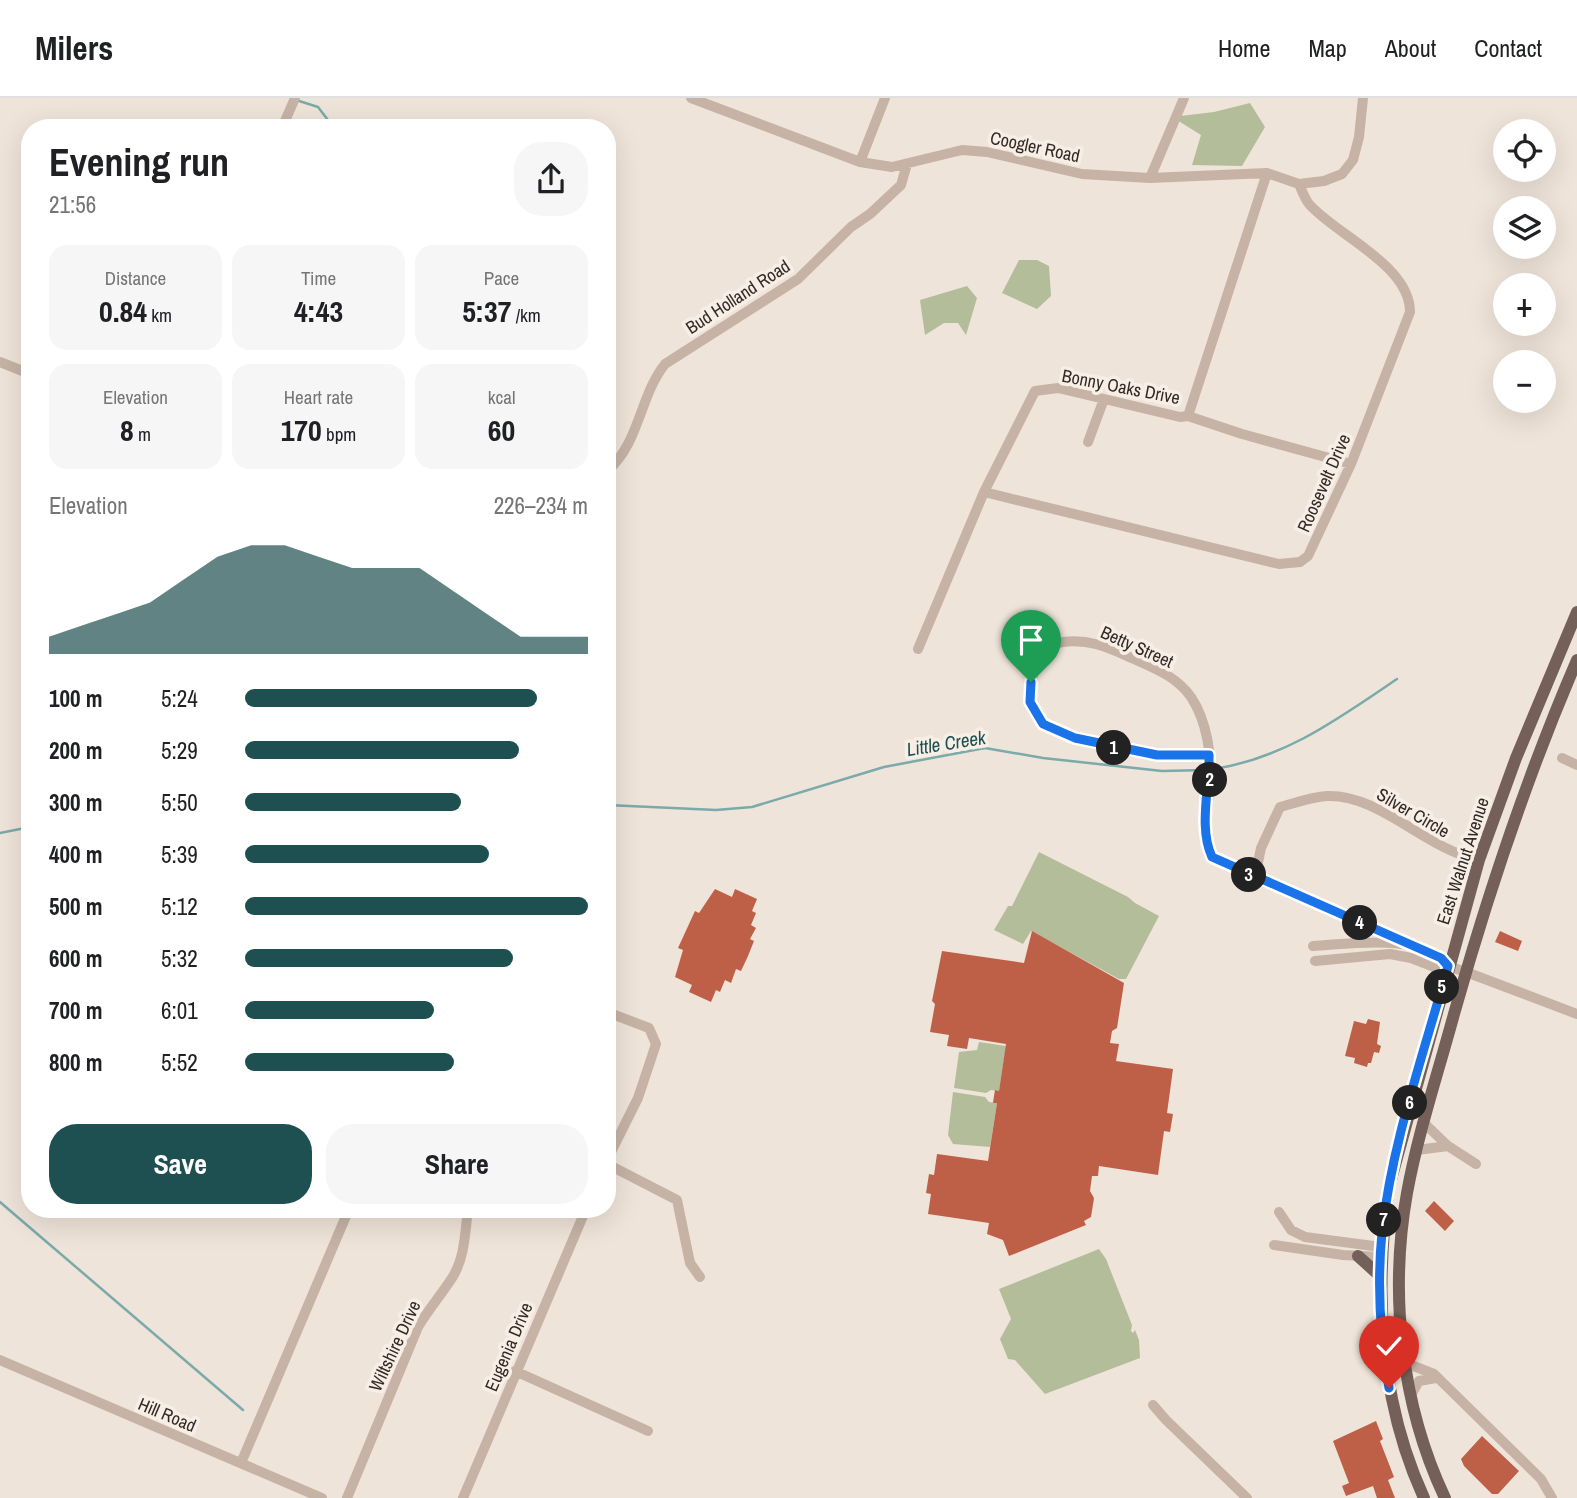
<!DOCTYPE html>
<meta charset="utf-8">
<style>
body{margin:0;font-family:"Archivo Narrow",sans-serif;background:#f6f6f6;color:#202124;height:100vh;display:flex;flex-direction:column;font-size:26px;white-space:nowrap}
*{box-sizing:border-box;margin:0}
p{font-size:23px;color:#757577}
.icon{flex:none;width:38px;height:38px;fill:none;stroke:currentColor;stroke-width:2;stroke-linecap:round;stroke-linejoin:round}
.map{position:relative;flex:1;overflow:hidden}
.drawer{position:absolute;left:21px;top:21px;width:595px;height:1099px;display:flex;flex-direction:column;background:#fff;border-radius:28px;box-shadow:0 7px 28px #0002}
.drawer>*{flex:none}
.tools{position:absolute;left:1493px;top:21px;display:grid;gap:14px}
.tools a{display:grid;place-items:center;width:63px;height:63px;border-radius:50%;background:#fff;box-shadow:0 7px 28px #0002;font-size:35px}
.pin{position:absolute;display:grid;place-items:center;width:60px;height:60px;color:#fff;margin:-72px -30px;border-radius:50% 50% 50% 0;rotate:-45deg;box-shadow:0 0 7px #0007}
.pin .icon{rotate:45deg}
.km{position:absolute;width:35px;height:35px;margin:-18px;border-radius:50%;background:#222;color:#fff;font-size:19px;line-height:35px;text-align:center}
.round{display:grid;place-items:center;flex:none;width:74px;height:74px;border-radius:28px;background:#f6f6f6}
.overview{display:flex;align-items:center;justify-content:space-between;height:119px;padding:0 28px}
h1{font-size:38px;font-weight:800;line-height:52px}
.metrics{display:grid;grid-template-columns:repeat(3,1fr);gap:10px;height:119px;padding:7px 28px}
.metrics div{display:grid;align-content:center;border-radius:18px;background:#f6f6f6;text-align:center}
.metrics b{font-size:30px;font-weight:800}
.metrics small{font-size:19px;font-weight:400}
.metrics p{font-size:19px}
.chart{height:196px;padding:14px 28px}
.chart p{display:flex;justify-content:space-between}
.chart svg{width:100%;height:126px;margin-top:7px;fill:#1f5051;opacity:.7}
.button{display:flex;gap:14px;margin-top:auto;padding:14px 28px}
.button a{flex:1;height:80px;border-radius:28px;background:#1f5051;color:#fff;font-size:28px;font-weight:800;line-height:80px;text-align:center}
.button a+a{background:#f6f6f6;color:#202124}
ul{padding:0 28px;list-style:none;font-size:23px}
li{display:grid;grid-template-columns:112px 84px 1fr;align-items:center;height:52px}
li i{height:18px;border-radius:9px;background:#1f5051}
header{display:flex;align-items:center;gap:42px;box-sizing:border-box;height:98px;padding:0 35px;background:#fff;border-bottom:2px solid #e0e0e0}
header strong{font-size:33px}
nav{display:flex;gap:38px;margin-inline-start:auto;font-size:24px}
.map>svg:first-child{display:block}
.green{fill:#b3bd9a}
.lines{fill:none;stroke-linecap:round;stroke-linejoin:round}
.stream{stroke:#7aaaaa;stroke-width:2.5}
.building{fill:#be6048}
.minor{stroke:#c6b3a6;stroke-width:10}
.major{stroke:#746058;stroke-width:12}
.route-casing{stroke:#fff;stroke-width:14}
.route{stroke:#1a73e8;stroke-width:9}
.labels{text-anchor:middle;stroke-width:7;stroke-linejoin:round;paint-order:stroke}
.street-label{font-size:18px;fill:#332a26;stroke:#f7eee5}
.water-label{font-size:19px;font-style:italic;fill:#1f5051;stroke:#f7eee5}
</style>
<header>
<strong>Milers</strong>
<nav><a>Home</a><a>Map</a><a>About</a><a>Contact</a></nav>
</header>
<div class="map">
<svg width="1577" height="1400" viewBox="0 0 1577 1400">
<rect width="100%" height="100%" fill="#efe4d9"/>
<!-- green -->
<path class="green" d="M1250,5L1265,29L1242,68L1192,67L1201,37L1172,19L1214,14Z
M1019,162H1037L1049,168L1051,198L1037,211L1002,195Z
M967,188L977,200L966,237L958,225H944L925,237L920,202Z
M1039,754L1128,799L1135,805L1159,818L1126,881H1119L1031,833L1023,846L994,832L1008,808H1012Z
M979,944L1006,948L999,993L991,992L986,995L954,990L959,954L977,952Z
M953,994L985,999L989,1004L997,1005L990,1049L953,1046L948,1037Z
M1099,1151L1106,1161L1132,1227L1131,1233L1133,1235L1135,1232L1139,1242L1140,1260L1045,1296L1015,1262L1008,1261L1000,1241L1011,1221L999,1191Z"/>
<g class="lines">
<!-- stream -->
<path class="stream" d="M296,2L318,9L334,30
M1214,671C1285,660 1338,621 1397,581
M607,707L716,712L752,709L884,669L985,650L1043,660L1162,673L1207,672
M0,735L30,729
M0,1104L243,1312"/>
</g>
<!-- building -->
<path class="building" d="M715,791L732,799L735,791L757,801L752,813L756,815L751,827L756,830L750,841L754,843L748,858L741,873L736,871L731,885L725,882L720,894L716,892L711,904L689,894L692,887L675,879L683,852L678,850L695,813L699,815Z
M1032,833L1124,885L1117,930L1112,933L1110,945L1119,946L1116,963L1173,971L1167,1015L1173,1016L1170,1034L1164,1033L1158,1077L1099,1068L1098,1078H1092L1090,1093L1094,1100L1091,1119L1084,1123L1086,1127L1009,1158L1003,1142L987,1136L989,1125L928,1116L931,1096L926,1095L929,1076L934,1077L937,1056L988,1063L997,1005H993L994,998L995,992L999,993L1006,946L969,940L967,951L947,948L949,937L930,934L935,906L932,903L942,853L1024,865Z
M1500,833L1522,843L1518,853L1495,844Z
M1368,921L1380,924L1377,946L1381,948L1379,955L1374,954L1371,965H1368L1367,969L1354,965L1355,960L1345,958L1354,923L1366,926Z
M1434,1103L1454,1123L1445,1133L1425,1113Z
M1376,1323L1383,1341L1380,1343L1394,1379L1388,1382L1395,1400H1377L1373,1388L1346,1398L1342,1388L1349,1385L1333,1343Z
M1482,1338L1519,1373L1498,1396H1492L1464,1368L1461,1361Z"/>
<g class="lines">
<!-- minor -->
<path class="minor" d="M691,0L860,64L892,69L962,52L987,54L1082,76L1150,80L1267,75L1299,86L1324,83L1342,76L1353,62L1359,39L1363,0
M282,30L295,0
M860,64L885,0
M1150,80L1184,0
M0,264L30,276
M1188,318L1267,75
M1088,344L1104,301
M607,373C640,345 639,299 665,266L798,181L851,129L870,116L901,87L907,66
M984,394L1279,466L1300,464L1308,458L1351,366L1410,214C1410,167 1336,137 1309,106C1305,101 1302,93 1299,86
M918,551L984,394L1035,293L1058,290L1180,319L1188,318L1242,336L1351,366
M1209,657C1159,657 1108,655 1063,635C1057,632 1048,630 1043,626C1020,605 1031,548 1063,544C1090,540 1111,551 1134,561C1156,571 1177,579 1191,599C1207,623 1212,658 1210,686C1208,711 1201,736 1212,759L1403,846
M1562,660L1577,667
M1255,779L1261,750L1280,709C1295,705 1311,699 1327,698C1380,696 1425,751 1479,762
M1313,848C1352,846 1420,834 1448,868
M1315,863L1390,856L1411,860L1437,870L1448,868L1466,874L1577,916
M607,914L649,930L656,946L638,1000L607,1062
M1424,1025L1448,1048L1476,1066
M1417,1052L1448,1048
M607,1066L677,1102L690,1165L700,1179
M1279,1114L1291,1132L1305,1139L1381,1149
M1274,1147L1343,1157L1380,1159
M1404,1261L1411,1267L1434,1276L1541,1381L1552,1400
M0,1262L322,1400
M515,1273L648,1333
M1411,1297L1419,1283L1436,1280
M1153,1307L1166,1322L1247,1400
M241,1365L349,1111
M347,1400L418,1229C428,1212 441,1197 452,1180C465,1160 465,1134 468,1111
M463,1400L586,1111"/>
<!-- major -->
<path class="major" d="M1358,1158L1380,1178
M1424,1400C1379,1302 1374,1195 1389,1089L1479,762L1516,660L1577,514
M1445,1400C1401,1307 1389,1196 1407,1095C1418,1035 1438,975 1454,916C1488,795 1527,678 1577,562"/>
</g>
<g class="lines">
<defs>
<path id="route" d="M1031,584L1030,604L1043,626L1075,640L1157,657H1209C1210,689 1198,729 1212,759L1441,860L1448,868C1424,955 1392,1044 1382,1134C1377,1186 1380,1239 1389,1290"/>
</defs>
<!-- route casing -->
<use href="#route" class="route-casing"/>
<!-- route -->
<use href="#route" class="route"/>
</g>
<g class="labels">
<!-- street labels -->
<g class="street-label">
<text transform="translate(1035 49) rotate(12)" y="6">Coogler Road</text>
<text transform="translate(738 199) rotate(-33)" y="6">Bud Holland Road</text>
<text transform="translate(1121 289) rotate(11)" y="6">Bonny Oaks Drive</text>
<text transform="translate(1324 385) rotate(-66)" y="6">Roosevelt Drive</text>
<text transform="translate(1137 549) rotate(24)" y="6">Betty Street</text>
<text transform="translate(1413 715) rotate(30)" y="6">Silver Circle</text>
<text transform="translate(1463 763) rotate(-72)" y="6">East Walnut Avenue</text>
<text transform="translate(395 1248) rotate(-65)" y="6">Wiltshire Drive</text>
<text transform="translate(509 1249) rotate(-67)" y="6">Eugenia Drive</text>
<text transform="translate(167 1317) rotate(23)" y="6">Hill Road</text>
</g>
<!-- water labels -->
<g class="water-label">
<text transform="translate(946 645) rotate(-9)" y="7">Little Creek</text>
</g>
</g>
</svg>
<div class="tools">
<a><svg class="icon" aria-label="locate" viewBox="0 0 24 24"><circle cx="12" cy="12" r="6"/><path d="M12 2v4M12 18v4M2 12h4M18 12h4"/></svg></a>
<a><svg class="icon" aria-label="layers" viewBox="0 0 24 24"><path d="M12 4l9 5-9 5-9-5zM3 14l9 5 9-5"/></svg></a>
<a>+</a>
<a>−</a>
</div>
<div class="pin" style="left:1031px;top:584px;background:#1e9e55"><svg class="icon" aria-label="arrive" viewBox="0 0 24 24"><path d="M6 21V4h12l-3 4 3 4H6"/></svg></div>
<div class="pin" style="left:1389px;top:1290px;background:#d93025"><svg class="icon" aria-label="check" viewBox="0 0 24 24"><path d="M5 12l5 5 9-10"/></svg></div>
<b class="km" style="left:1114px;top:650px">1</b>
<b class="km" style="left:1210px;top:682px">2</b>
<b class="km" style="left:1249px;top:777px">3</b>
<b class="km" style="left:1360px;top:825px">4</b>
<b class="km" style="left:1442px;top:889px">5</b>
<b class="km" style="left:1410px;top:1005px">6</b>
<b class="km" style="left:1384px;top:1122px">7</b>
<section class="drawer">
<div class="overview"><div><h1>Evening run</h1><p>21:56</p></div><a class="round"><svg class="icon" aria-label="share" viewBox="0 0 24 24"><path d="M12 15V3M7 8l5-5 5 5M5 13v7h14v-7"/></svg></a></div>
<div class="metrics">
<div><p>Distance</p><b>0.84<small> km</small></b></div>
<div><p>Time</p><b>4:43</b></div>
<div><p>Pace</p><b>5:37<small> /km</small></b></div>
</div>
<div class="metrics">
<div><p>Elevation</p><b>8<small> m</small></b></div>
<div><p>Heart rate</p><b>170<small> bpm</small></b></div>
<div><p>kcal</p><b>60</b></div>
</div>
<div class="chart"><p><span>Elevation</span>226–234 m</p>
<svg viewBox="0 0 160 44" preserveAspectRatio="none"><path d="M0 44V38L10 34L20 30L30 26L40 18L50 10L60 6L70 6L80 10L90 14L100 14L110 14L120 22L130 30L140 38L150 38L160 38V44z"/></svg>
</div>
<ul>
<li><b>100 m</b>5:24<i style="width:85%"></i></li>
<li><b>200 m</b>5:29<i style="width:80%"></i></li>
<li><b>300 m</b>5:50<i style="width:63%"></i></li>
<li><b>400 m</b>5:39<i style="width:71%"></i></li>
<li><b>500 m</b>5:12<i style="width:100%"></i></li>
<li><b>600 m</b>5:32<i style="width:78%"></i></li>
<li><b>700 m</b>6:01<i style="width:55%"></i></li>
<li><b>800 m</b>5:52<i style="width:61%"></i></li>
</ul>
<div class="button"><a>Save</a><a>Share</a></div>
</section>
</div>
